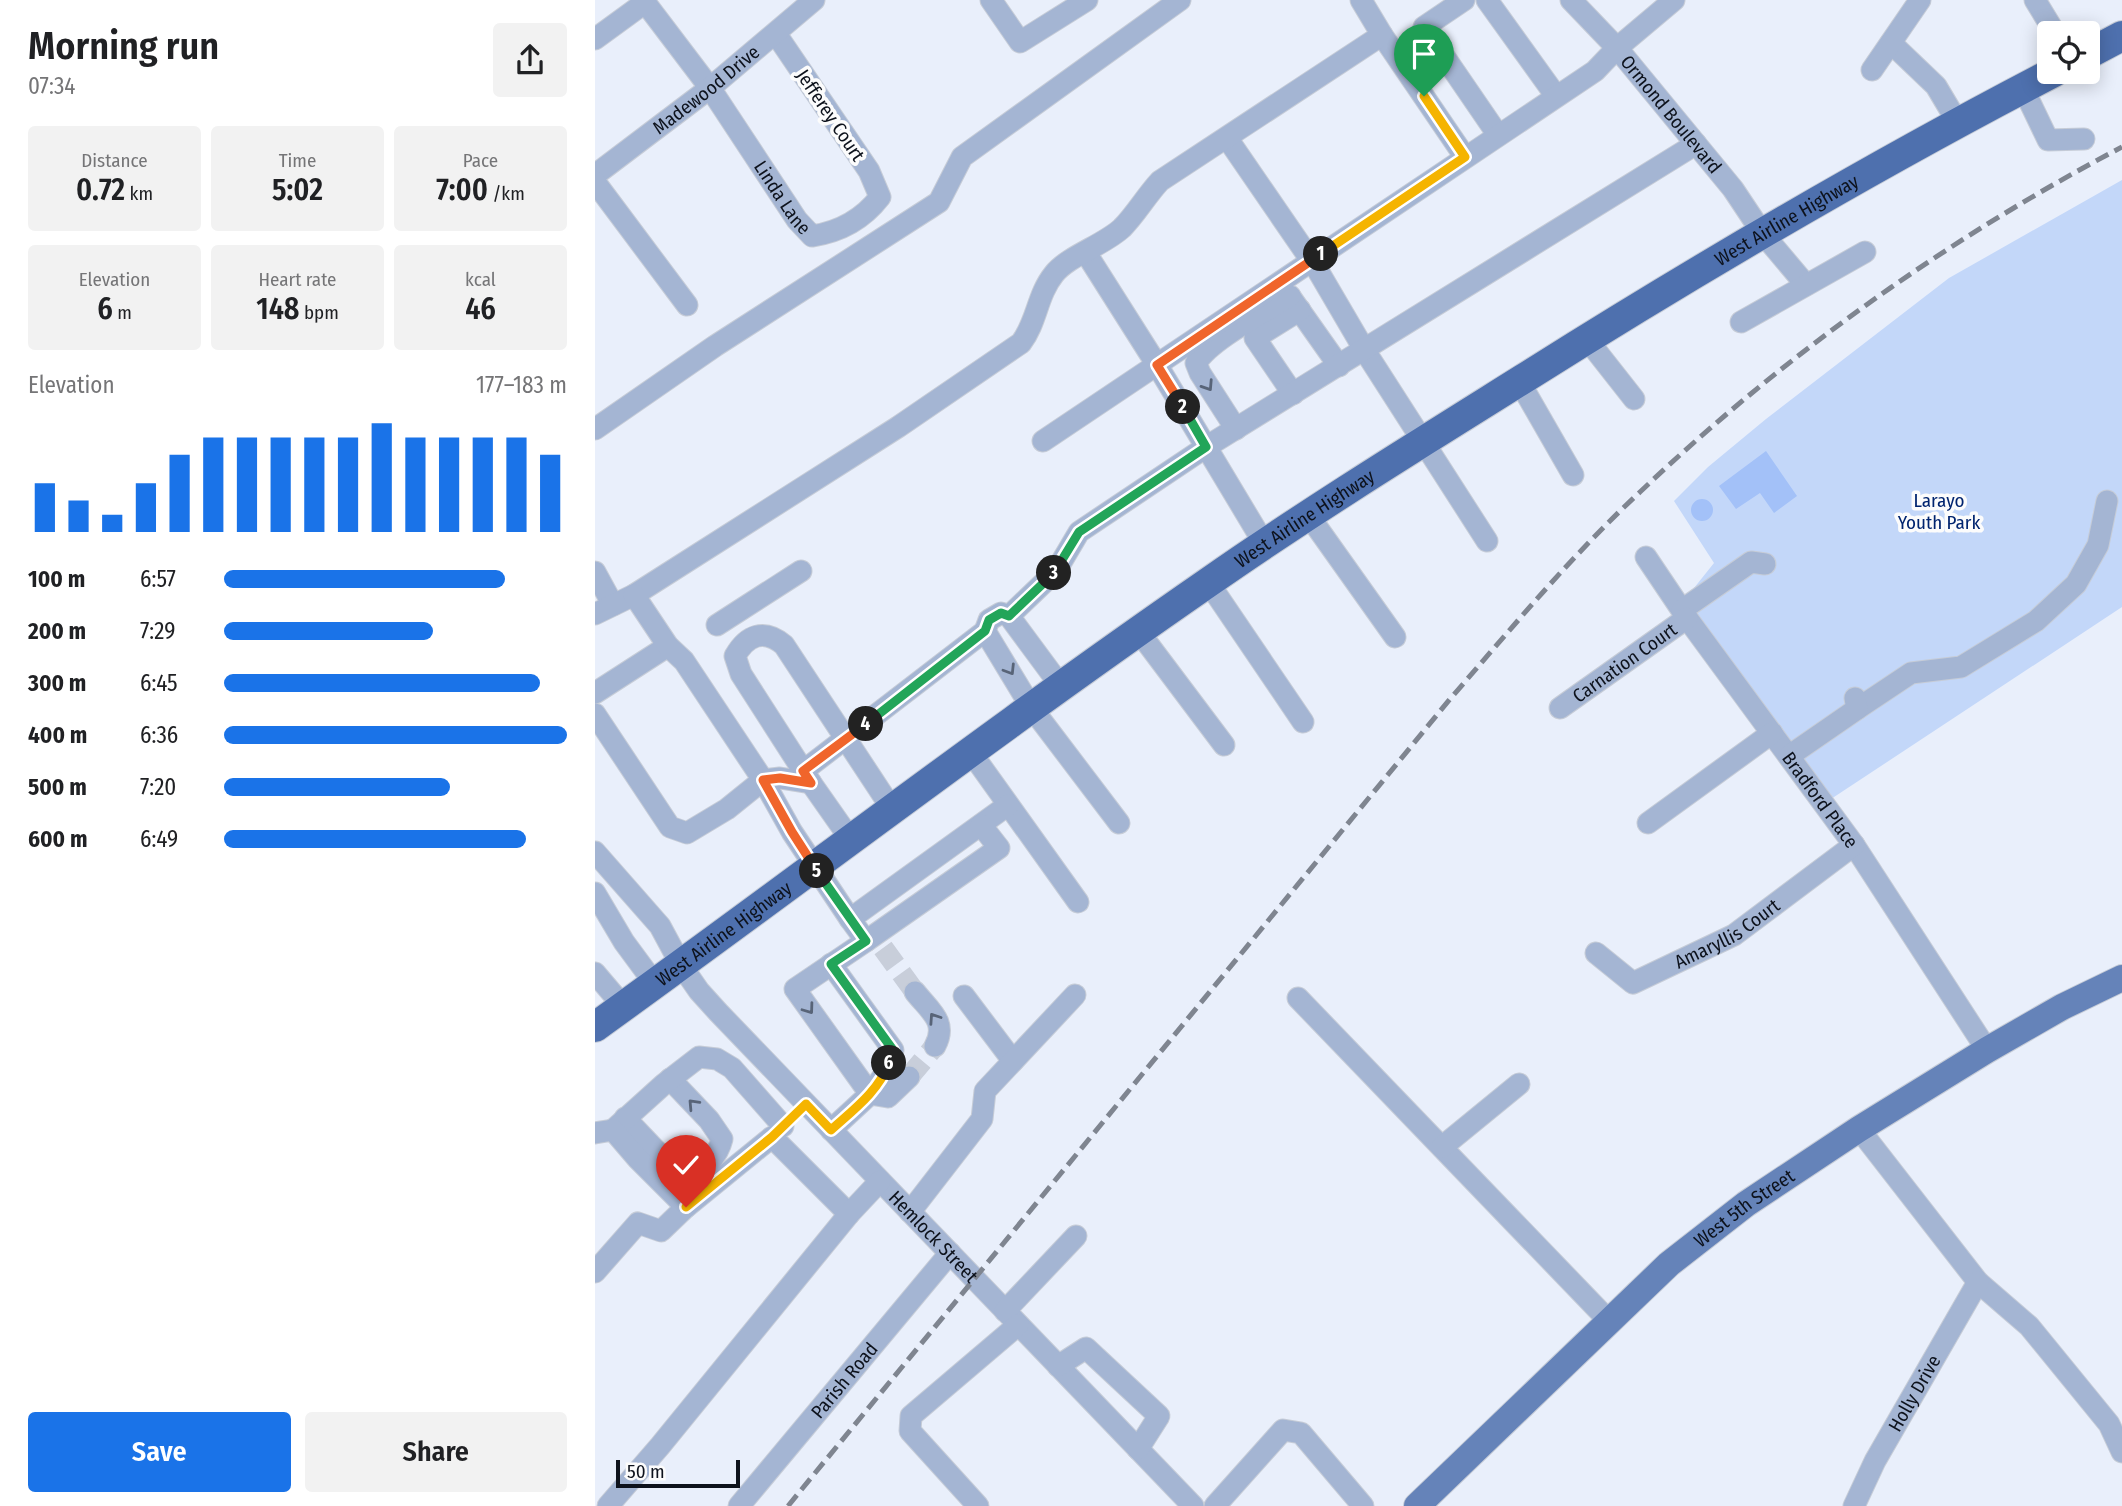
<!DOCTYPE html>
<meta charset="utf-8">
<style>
body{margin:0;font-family:"Fira Sans Condensed",sans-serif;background:#f2f2f2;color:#202124;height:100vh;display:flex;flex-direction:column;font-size:26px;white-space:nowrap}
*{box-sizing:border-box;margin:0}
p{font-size:23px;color:#757577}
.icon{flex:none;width:38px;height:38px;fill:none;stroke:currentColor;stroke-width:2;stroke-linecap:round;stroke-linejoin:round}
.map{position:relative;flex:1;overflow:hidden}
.panel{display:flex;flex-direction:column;background:#fff;width:595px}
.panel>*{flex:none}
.buttons{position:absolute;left:1442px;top:21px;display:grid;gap:14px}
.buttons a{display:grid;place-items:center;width:63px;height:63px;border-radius:7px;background:#fff;box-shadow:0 4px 18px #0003;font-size:35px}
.scale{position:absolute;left:21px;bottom:18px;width:124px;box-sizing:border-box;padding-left:7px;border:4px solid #0d121c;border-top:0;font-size:19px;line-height:24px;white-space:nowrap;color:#0d121c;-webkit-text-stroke:5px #fcfcfc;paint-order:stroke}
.pin{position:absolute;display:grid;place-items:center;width:60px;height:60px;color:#fff;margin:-72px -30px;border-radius:50% 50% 50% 0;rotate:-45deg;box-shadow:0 0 7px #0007}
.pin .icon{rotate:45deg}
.km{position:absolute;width:35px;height:35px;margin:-18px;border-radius:50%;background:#222;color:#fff;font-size:19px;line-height:35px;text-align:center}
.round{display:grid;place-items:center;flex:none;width:74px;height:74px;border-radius:7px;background:#f2f2f2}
.overview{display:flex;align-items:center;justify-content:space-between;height:119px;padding:0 28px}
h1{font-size:38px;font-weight:600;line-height:52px}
.metrics{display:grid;grid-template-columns:repeat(3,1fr);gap:10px;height:119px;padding:7px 28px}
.metrics div{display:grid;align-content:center;border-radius:7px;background:#f2f2f2;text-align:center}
.metrics b{font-size:30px;font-weight:600}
.metrics small{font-size:19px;font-weight:400}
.metrics p{font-size:19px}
.chart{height:196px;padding:14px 28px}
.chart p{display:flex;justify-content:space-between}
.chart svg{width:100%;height:126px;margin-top:7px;stroke:#1a73e8;stroke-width:6}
.primary-button{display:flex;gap:14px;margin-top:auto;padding:14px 28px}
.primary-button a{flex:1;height:80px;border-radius:7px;background:#1a73e8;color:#fff;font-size:28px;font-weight:600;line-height:80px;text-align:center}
.primary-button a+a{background:#f2f2f2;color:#202124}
ul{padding:0 28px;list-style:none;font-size:23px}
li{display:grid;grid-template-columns:112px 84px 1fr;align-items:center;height:52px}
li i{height:18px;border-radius:9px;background:#1a73e8}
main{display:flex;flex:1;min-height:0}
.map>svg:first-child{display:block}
.green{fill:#c3d7f9}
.water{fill:#a3c1f8}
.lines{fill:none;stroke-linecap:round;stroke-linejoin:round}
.minor-tunnel{stroke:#c8ceda;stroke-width:21;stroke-dasharray:21 10;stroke-linecap:butt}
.minor-casing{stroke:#c6ccd7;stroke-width:23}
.major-casing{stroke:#c6ccd7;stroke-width:28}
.highway-casing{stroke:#c6ccd7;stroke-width:32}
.minor{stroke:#a4b5d3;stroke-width:21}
.major{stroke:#6583b9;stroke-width:26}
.highway{stroke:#4e70ae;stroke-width:30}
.rail{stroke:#7f8590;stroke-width:5;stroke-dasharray:14 7;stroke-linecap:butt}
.oneway{stroke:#586478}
.split-1-casing{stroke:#fff;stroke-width:14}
.split-2-casing{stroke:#fff;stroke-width:14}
.split-3-casing{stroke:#fff;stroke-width:14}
.split-4-casing{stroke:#fff;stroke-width:14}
.split-5-casing{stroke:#fff;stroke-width:14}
.split-6-casing{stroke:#fff;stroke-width:14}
.split-7-casing{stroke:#fff;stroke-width:14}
.split-1{stroke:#f5b400;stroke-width:9}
.split-2{stroke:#f0652b;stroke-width:9}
.split-3{stroke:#22a559;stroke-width:9}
.split-4{stroke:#22a559;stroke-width:9}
.split-5{stroke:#f0652b;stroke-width:9}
.split-6{stroke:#22a559;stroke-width:9}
.split-7{stroke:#f5b400;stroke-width:9}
.labels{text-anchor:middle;stroke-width:7;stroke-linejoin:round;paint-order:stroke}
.street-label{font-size:19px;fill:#0d121c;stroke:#fcfcfc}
.park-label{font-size:19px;fill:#00246f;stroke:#fcfcfc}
</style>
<main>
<section class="panel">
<div class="overview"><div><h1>Morning run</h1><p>07:34</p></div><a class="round"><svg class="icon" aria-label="share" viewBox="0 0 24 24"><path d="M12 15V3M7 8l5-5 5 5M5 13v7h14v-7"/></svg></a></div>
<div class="metrics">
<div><p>Distance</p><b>0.72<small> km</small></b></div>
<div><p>Time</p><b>5:02</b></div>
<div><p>Pace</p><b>7:00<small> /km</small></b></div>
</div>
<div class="metrics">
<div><p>Elevation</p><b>6<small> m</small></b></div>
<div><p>Heart rate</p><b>148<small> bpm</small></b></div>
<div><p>kcal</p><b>46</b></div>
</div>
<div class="chart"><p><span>Elevation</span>177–183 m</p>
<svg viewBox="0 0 160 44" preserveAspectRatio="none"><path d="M5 44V27M15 44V33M25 44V38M35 44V27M45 44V17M55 44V11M65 44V11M75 44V11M85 44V11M95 44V11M105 44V6M115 44V11M125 44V11M135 44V11M145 44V11M155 44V17"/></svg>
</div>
<ul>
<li><b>100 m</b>6:57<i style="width:82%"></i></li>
<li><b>200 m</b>7:29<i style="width:61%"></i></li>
<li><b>300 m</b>6:45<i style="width:92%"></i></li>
<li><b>400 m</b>6:36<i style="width:100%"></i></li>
<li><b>500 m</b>7:20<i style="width:66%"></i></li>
<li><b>600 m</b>6:49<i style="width:88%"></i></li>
</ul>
<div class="primary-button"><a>Save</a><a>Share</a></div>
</section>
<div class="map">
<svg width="1527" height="1506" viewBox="0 0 1527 1506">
<rect width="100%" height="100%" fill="#e9effb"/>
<!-- green -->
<path class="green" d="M1527,180V607L1236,799L1091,598L1119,563L1079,501L1113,467L1171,419L1354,278Z"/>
<!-- water -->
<path class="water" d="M1171,451L1202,496L1179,513L1165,493L1141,509L1124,486Z
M1096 510a11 11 0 1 1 22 0a11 11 0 1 1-22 0Z"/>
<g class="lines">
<!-- minor-tunnel -->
<path class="minor-tunnel" d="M288,948L320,992
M314,1077L340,1046"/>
<defs>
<g id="minor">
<path d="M396,0L425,42L492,0"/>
<path d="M869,0L829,27L903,135"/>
<path d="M892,0L961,96"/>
<path id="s1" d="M976,0L1022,48L1138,189L1168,234L1211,285"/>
<path d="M1440,0L1460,33"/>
<path d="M787,35L870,157"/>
<path id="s2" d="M0,39L48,4L52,5L115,88L202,220L217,236C244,232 268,219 285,197L274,171L181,34"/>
<path d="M1296,43L1341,86L1363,123"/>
<path d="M1277,70L1325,0"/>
<path d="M1428,88L1453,140L1489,139"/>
<path d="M632,138L722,269L770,351L892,541"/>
<path id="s3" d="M0,175L115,88L219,0"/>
<path d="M0,182L92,305"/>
<path d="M491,253L562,365L670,545"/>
<path d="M696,298L744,366"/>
<path d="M1146,322L1270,252"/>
<path d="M991,338L1039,399"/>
<path d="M924,381L978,475"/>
<path d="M698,394L660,338L705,310"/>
<path d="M0,429L120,346L344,202L367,157L585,0"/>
<path d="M641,429L605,373L601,363C616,339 670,312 695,296"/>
<path d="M448,441L1000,71L1022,48L1079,0"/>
<path d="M714,516L800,637"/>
<path id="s4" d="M1051,557L1092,618L1259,845L1392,1050"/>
<path d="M0,572L18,605"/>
<path d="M613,582L708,722"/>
<path d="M1087,610L1156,562L1170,564"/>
<path d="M0,614L39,595L303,427L426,343C442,322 442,295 459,274C473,256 509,245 527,228C541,214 551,196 565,181L787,35L766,0"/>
<path d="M414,616L461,571L484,532L611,447L1101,144"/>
<path d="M122,625L206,571"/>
<path d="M544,632L629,745"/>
<path d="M465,685L414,616L406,613L394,620L390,631L436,707L524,823"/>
<path d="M0,693L73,646"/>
<path id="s5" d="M965,708L1092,618"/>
<path d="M1262,709L1316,673L1366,667L1441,621L1481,584L1503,545L1512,501"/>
<path d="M0,714L75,827L92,833L132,809L168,780L89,661L73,646L39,595"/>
<path d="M375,751L483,902"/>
<path d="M1194,756L1262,709L1260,698"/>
<path d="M208,771L390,631"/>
<path d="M168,780L197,832L255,919L413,805"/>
<path d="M168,780L185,778L216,783"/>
<path d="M1053,823L1177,733"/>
<path d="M256,840L216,783L146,674L140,656C152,635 169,628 189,645L297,809"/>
<path id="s6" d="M0,852L65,926L86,965L104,991L123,1012L598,1506"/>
<path d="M0,893L29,942L60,984"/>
<path d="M255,919L271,941L200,989L275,1094L293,1097L314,1077"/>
<path d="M271,941L404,848L386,825"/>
<path id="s7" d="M1001,953L1038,983L1139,935L1259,845"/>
<path d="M236,964L298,1050L289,1075L275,1094L236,1130"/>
<path d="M0,973L28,1006"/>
<path d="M320,992C335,1011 353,1022 340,1046"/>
<path d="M369,996L418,1061"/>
<path d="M703,998L1014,1321"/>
<path d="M30,1118L90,1181C107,1174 123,1156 127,1139L114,1120L75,1079"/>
<path d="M1264,1129L1383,1282L1434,1326L1514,1424L1527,1452"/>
<path d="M18,1130L69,1084L104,1057L122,1059L137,1068L188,1126"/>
<path d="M0,1133L18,1130L42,1158L91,1207L177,1137L254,1214"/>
<path d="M847,1147L924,1084"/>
<path d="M315,1212L387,1119L390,1091L480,995"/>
<path d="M0,1272L43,1223L66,1231L91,1207"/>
<path d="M410,1311L481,1236"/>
<path d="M463,1366L491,1348L564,1416L543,1449"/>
<path d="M13,1506L65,1446L254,1214L285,1181"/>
<path id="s8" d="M144,1506L355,1253"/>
<path d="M383,1506L315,1431L316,1416L423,1325"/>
<path d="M620,1506L688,1430L706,1433L768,1506"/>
<path id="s9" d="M1259,1506L1280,1461L1383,1282"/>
</g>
<g id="major">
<path id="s10" d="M822,1506L1074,1264L1151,1204L1264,1129L1392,1050L1467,1007L1527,978"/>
</g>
<g id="highway">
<path d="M1493,54L1527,36"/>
<path id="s11" d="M0,1027C204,880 404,727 611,584C714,512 821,446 928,379C1101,270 1278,166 1459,72"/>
</g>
</defs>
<!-- minor casing -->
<use href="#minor" class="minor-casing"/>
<!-- major casing -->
<use href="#major" class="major-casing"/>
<!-- highway casing -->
<use href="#highway" class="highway-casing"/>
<!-- minor -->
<use href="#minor" class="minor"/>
<!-- major -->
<use href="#major" class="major"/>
<!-- highway -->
<use href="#highway" class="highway"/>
<!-- rail -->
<path class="rail" d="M193,1506L855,699C916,629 976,556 1045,492C1188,356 1352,239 1527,147"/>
</g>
<!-- one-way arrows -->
<defs><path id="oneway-chevron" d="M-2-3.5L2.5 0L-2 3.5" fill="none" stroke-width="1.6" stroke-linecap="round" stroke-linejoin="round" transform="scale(1.75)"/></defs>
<g class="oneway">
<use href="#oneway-chevron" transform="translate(613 386) rotate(57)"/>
<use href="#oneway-chevron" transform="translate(415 670) rotate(58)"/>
<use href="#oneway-chevron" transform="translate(214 1009) rotate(54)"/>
<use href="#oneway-chevron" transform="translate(339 1018) rotate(-124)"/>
<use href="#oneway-chevron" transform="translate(98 1104) rotate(-133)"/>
</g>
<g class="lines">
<defs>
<path id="split-1" d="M726,254L870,157L829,96"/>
<path id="split-2" d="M588,407L562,365L726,254"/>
<path id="split-3" d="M459,573L484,532L611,447L588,407"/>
<path id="split-4" d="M271,724L390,631L394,620L406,613L414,616L459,573"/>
<path id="split-5" d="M222,871L197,832L168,780L185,778L216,783L208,771L271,724"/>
<path id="split-6" d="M222,871L271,941L236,964L298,1050L294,1063"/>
<path id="split-7" d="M91,1207L177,1137L211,1104L236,1130C258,1110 283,1092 294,1063"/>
</defs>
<!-- split-1 casing -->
<use href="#split-1" class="split-1-casing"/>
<!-- split-2 casing -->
<use href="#split-2" class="split-2-casing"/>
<!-- split-3 casing -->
<use href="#split-3" class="split-3-casing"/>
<!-- split-4 casing -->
<use href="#split-4" class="split-4-casing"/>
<!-- split-5 casing -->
<use href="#split-5" class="split-5-casing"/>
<!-- split-6 casing -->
<use href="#split-6" class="split-6-casing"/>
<!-- split-7 casing -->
<use href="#split-7" class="split-7-casing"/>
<!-- split-1 -->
<use href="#split-1" class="split-1"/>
<!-- split-2 -->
<use href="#split-2" class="split-2"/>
<!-- split-3 -->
<use href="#split-3" class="split-3"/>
<!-- split-4 -->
<use href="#split-4" class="split-4"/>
<!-- split-5 -->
<use href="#split-5" class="split-5"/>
<!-- split-6 -->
<use href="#split-6" class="split-6"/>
<!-- split-7 -->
<use href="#split-7" class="split-7"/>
</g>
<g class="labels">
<!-- street labels -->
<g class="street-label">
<text dy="7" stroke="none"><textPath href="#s3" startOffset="140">Madewood Drive</textPath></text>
<text dy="7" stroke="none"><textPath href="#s1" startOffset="152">Ormond Boulevard</textPath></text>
<text transform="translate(236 115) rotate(56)" y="7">Jefferey Court</text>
<text dy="7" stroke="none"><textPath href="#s2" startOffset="299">Linda Lane</textPath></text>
<text dy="7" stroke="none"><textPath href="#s11" startOffset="1440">West Airline Highway</textPath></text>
<text dy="7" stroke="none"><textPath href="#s11" startOffset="873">West Airline Highway</textPath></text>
<text dy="7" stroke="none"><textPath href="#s5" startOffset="79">Carnation Court</textPath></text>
<text dy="7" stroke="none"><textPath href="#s4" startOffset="299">Bradford Place</textPath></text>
<text dy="7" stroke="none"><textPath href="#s7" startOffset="154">Amaryllis Court</textPath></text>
<text dy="7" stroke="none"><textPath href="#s11" startOffset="159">West Airline Highway</textPath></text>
<text dy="7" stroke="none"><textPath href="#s10" startOffset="443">West 5th Street</textPath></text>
<text dy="7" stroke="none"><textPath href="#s6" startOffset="514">Hemlock Street</textPath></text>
<text dy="7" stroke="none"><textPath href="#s8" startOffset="164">Parish Road</textPath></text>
<text dy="7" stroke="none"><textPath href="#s9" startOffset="128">Holly Drive</textPath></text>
</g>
<!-- park labels -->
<g class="park-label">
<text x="1344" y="507">Larayo<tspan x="1344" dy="22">Youth Park</tspan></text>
</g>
</g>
</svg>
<div class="buttons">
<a><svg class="icon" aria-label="locate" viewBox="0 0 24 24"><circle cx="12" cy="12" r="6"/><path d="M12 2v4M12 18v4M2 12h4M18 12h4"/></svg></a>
</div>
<div class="scale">50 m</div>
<div class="pin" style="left:829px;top:96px;background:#1e9e55"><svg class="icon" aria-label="arrive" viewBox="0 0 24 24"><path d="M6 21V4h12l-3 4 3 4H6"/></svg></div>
<div class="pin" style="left:91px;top:1207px;background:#d93025"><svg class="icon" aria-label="check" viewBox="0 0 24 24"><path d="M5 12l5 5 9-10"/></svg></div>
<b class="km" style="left:726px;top:254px">1</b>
<b class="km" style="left:588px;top:407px">2</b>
<b class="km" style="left:459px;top:573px">3</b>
<b class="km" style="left:271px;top:724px">4</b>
<b class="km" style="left:222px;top:871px">5</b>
<b class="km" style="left:294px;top:1063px">6</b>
</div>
</main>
